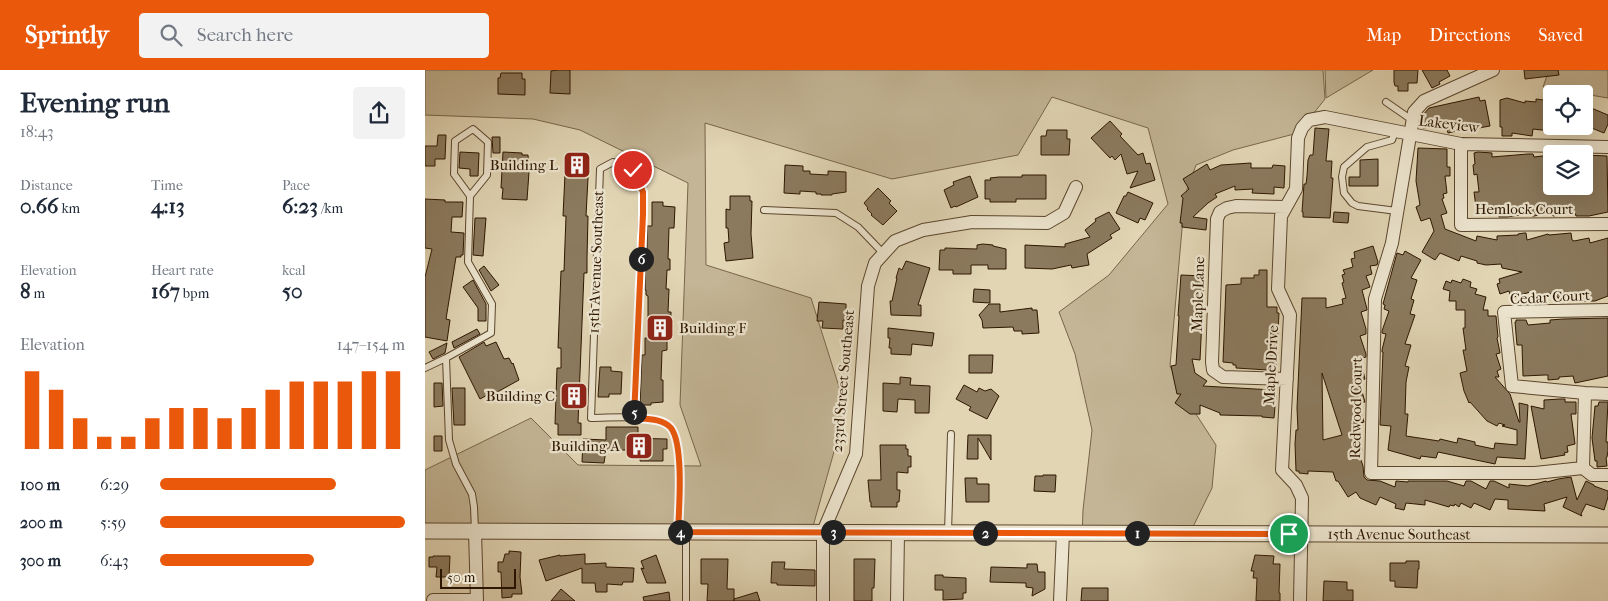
<!DOCTYPE html>
<meta charset="utf-8">
<style>
body{margin:0;font-family:"IM FELL French Canon",serif;background:#f2f2f3;color:#1f2937;height:100vh;display:flex;flex-direction:column;font-size:19px;white-space:nowrap}
*{box-sizing:border-box;margin:0}
p{font-size:16px;color:#747a83}
.icon{flex:none;width:28px;height:28px;fill:none;stroke:currentColor;stroke-width:2;stroke-linecap:round;stroke-linejoin:round}
.map{position:relative;flex:1;overflow:hidden}
.side{display:flex;flex-direction:column;background:#fff;width:425px}
.side>*{flex:none}
.fabs{position:absolute;left:1118px;top:15px;display:grid;gap:10px}
.fabs a{display:grid;place-items:center;width:50px;height:50px;border-radius:5px;background:#fff;box-shadow:0 5px 20px #0002;font-size:25px}
.scale{position:absolute;left:15px;bottom:12px;width:76px;box-sizing:border-box;padding-left:5px;border:2px solid #2e1700;border-top:0;font-size:14px;line-height:18px;white-space:nowrap;color:#2e1700;-webkit-text-stroke:4px #ece4ce;paint-order:stroke}
.pin{position:absolute;display:grid;place-items:center;width:42px;height:42px;color:#fff;margin:-21px;border:2px solid #fff;border-radius:50%;box-shadow:0 1px 5px #0007}
.km{position:absolute;width:25px;height:25px;margin:-12px;border-radius:50%;background:#222;color:#fff;font-size:14px;line-height:25px;text-align:center}
.round{display:grid;place-items:center;flex:none;width:52px;height:52px;border-radius:5px;background:#f2f2f3}
.headline{display:flex;align-items:center;justify-content:space-between;height:85px;padding:0 20px}
h1{font-size:28px;font-weight:800;line-height:38px}
.metrics{display:grid;grid-template-columns:repeat(3,1fr);gap:8px;height:85px;padding:5px 20px}
.metrics div{display:grid;align-content:center}
.metrics b{font-size:21px;font-weight:800}
.metrics small{font-size:14px;font-weight:400}
.metrics p{font-size:14px}
.chart{height:140px;padding:10px 20px}
.chart p{display:flex;justify-content:space-between}
.chart svg{width:100%;height:90px;margin-top:5px;stroke:#ea580c;stroke-width:6}
ul{padding:0 20px;list-style:none;font-size:16px}
li{display:grid;grid-template-columns:80px 60px 1fr;align-items:center;height:38px}
li i{height:12px;border-radius:6px;background:#ea580c}
header{display:flex;align-items:center;gap:30px;box-sizing:border-box;height:70px;padding:0 25px;background:#ea580c;color:#fff}
header strong{font-size:24px}
nav{display:flex;gap:28px;margin-inline-start:auto;font-size:18px}
.search{width:350px;height:45px;background:#f2f2f3;display:flex;align-items:center;gap:12px;box-sizing:border-box;padding:0 18px;border-radius:5px;color:#747a83;font-size:19px}
main{display:flex;flex:1;min-height:0}
.map>svg:first-child{display:block}
.green{fill:#c3b595;stroke:#78664a}
.building{fill:#8b7a5e;stroke:#2e1700;fill-rule:evenodd}
.lines{fill:none;stroke-linecap:round;stroke-linejoin:round}
.service-casing{stroke:#5b462d;stroke-width:8}
.minor-casing{stroke:#5b462d;stroke-width:14}
.tertiary-casing{stroke:#5b462d;stroke-width:17}
.service{stroke:#ece4ce;stroke-width:6}
.minor{stroke:#ece4ce;stroke-width:12}
.tertiary{stroke:#ece4ce;stroke-width:15}
.route-casing{stroke:#fff;stroke-width:10}
.route{stroke:#ea580c;stroke-width:6}
.labels{text-anchor:middle;stroke-width:4.5;stroke-linejoin:round;paint-order:stroke}
.street-label{font-size:15px;fill:#2e1700;stroke:#ece4ce}
.poi-label{font-size:15px;fill:#2e1700;stroke:#ece4ce;text-anchor:end}
</style>
<header>
<strong>Sprintly</strong>
<div class="search"><svg class="icon" aria-label="search" viewBox="0 0 24 24"><circle cx="10" cy="10" r="6"/><path d="M15 15l6 6"/></svg>Search here</div>
<nav><a>Map</a><a>Directions</a><a>Saved</a></nav>
</header>
<main>
<section class="side">
<div class="headline"><div><h1>Evening run</h1><p>18:43</p></div><a class="round"><svg class="icon" aria-label="share" viewBox="0 0 24 24"><path d="M12 15V3M7 8l5-5 5 5M5 13v7h14v-7"/></svg></a></div>
<div class="metrics">
<div><p>Distance</p><b>0.66<small> km</small></b></div>
<div><p>Time</p><b>4:13</b></div>
<div><p>Pace</p><b>6:23<small> /km</small></b></div>
</div>
<div class="metrics">
<div><p>Elevation</p><b>8<small> m</small></b></div>
<div><p>Heart rate</p><b>167<small> bpm</small></b></div>
<div><p>kcal</p><b>50</b></div>
</div>
<div class="chart"><p><span>Elevation</span>147–154 m</p>
<svg viewBox="0 0 160 44" preserveAspectRatio="none"><path d="M5 44V6M15 44V15M25 44V29M35 44V38M45 44V38M55 44V29M65 44V24M75 44V24M85 44V29M95 44V24M105 44V15M115 44V11M125 44V11M135 44V11M145 44V6M155 44V6"/></svg>
</div>
<ul>
<li><b>100 m</b>6:29<i style="width:72%"></i></li>
<li><b>200 m</b>5:59<i style="width:100%"></i></li>
<li><b>300 m</b>6:43<i style="width:63%"></i></li>
</ul>
</section>
<div class="map">
<svg width="1183" height="531" viewBox="0 0 1183 531">
<rect width="100%" height="100%" fill="#e1d5b4"/>
<filter id="stains"><feTurbulence type="fractalNoise" baseFrequency=".004" numOctaves="4"/><feColorMatrix values="0 0 0 0 .2 0 0 0 0 .09 0 0 0 0 .02 0 0 0 .5 -.17"/></filter>
<radialGradient id="worn" r=".72"><stop offset=".6" stop-color="#630" stop-opacity="0"/><stop offset="1" stop-color="#630" stop-opacity=".3"/></radialGradient>
<!-- green -->
<path class="green" d="M0,0H898L900,29L873,63L808,80L771,95L760,125L745,296L769,341L791,375L787,418L763,467L657,469L658,440L667,360L650,284L634,242L684,205L743,134L723,58L627,27L593,85L467,109L280,53L281,195L386,228L421,339L387,460L0,461V400L106,348L153,395L276,396L255,335L263,113L155,60L108,49L0,45Z
M900,0H948L901,28Z
M1124,0H1183V28L1118,17Z"/>
<!-- building -->
<path class="building" d="M133,0H145V24L125,23L126,1Z
M969,0H993L992,13H983V21H973V16H970L969,12Z
M997,0H1022L1025,6L1014,12L1015,14L1007,18Z
M1099,0H1133L1134,5L1100,9Z
M76,3H97V9H100V25L73,24V8H75Z
M1054,27L1055,31L1060,30L1065,56L1048,59V57L1023,63L1021,56L998,58L997,46L1004,38Z
M1082,28L1100,33V31L1111,32V29L1126,31V61L1108,59L1107,66L1087,63V66H1077V57H1075V30Z
M1159,35L1183,45V54L1179,63L1159,55Z
M685,51L697,64L695,66L713,85L718,83L721,94L725,93L730,110L705,118L713,101L702,104L696,84L690,90L687,86L685,88L666,68Z
M890,58L904,59L901,91H907L906,108H908L905,148L878,147V142H877L879,114H881L882,106L883,90L885,85H888Z
M622,60H642V69H645L644,85H616V66H621Z
M13,65H21L20,89H10V96H0V76H12Z
M67,67H75V83H68Z
M993,78L1022,79V97H1025V106H1020L1022,123L1018,124L1019,128L1017,129L1022,143L1016,145L1020,159L1051,171L1052,166L1072,170V166L1093,165V164L1099,163H1101L1102,170L1123,164L1124,165L1146,163L1147,170L1149,171L1164,168L1165,173L1183,168V226L1170,231H1134L1133,227L1127,228L1125,223L1106,228L1105,222L1086,228L1084,221L1075,224L1072,214L1075,213L1074,209L1097,202L1077,198L1076,194L1061,195L1052,193V191L1036,186L1034,191L1015,183L1010,190L997,182L1009,161L1005,148L996,151L991,137L995,135L991,111Z
M35,82L54,83L53,106H45V99L34,98Z
M78,82L97,83V85H103L104,102L102,130L77,129L78,118H76Z
M1053,82L1067,83V87L1103,84H1108L1109,87L1126,85V116H1159V85L1182,86L1183,142L1164,146H1151L1150,142L1128,146L1126,143L1109,146H1107V143L1082,147H1074V144L1072,143L1052,145L1049,122H1054L1052,104L1049,105L1048,95L1050,94L1049,83Z
M141,83L162,84V89H164L161,146H163L162,188V203H159L153,353H156V365H133V354H130L132,298H136V278H133L136,201H139L141,146H138Z
M953,89V116H924V107H935V90Z
M826,93V98H847L848,95L860,96L859,118L849,117V124L827,123L828,119L810,120V116L790,124L792,127L783,133L768,147L782,149L781,160L757,157V153H755L758,128L756,126L764,119L758,109L782,94L785,100L796,95Z
M360,95L378,96V101H385V104L403,105V101L421,102V122L407,124V125H396V124H391V122L375,121V124L359,123Z
M597,105H621V129H591V132H565V129H560V110H566L565,108L574,107H597Z
M545,106L553,127L531,137L530,136L526,138L519,120L529,115L528,112Z
M453,118L466,131L464,133L472,141L458,155L446,145L447,144L442,139L443,138L439,133Z
M703,122L728,133L720,150L715,148L713,153L691,143L699,126H701Z
M305,126H325V131H327L326,164L328,188L301,191L299,173L304,172L303,158H301V139L305,140Z
M0,129L20,130V132H38L37,147H27L26,162L39,163L38,185H36V187H31L21,249L25,250L22,271L0,267V207L7,179L0,178Z
M227,132H238V136L250,137L249,158H244L243,189H245V200H242L241,219H244L243,242H246L245,270H242V280L237,281L236,310H238V332L226,333V335H215L217,285H220V268H223V226L221,225V220H220V198H222V156H227Z
M684,142L695,159L685,165L687,168L662,184L664,195L647,198L646,195L627,199L600,198V175L640,177V174L665,167L660,160L671,151L670,149Z
M909,142L924,143L923,153L908,152Z
M50,148H61L58,186L48,185Z
M558,174L568,175V176L581,179V199H563V195H546V204H528V200H514L515,180H520V178L552,179V175Z
M948,176L953,192L952,195L945,196L947,204L941,206L945,217L937,220L942,239V240L936,242L941,259V264L935,266L941,284V287L935,289L940,309L934,311L940,332L933,334L939,352L933,354L935,358L931,359L937,380L933,381L938,396L939,407L942,410L955,411L970,417L971,411L983,412V411H1022L1039,416L1041,411H1046L1061,419L1065,411H1069L1084,418V414L1103,416L1121,411L1122,412L1133,409L1146,407L1152,430L1161,411L1169,415V416L1183,421V427L1179,440L1161,434L1156,444L1157,446L1138,437L1142,427L1119,434L1120,441L1083,439V430L1070,429L1065,440L1049,433L1046,438L1036,433L1034,437L1030,434L1029,436L1025,435L1024,437L1000,430V435L981,433L979,440L970,438L971,434L955,427L951,435L935,428L931,422L923,427L913,411H911L908,402L883,401V404L874,403V401H871L870,374L871,360H873L872,338L877,228H901V238L918,234L917,229L921,228L917,213L919,212L917,205L920,204L918,200L928,197L926,189L930,188L929,182ZM897,303L917,365L898,370Z
M980,181L996,190L986,208L992,210L986,229L989,230L985,244L990,245L980,274L986,275L980,296L984,297L981,312L980,344H983L981,366L1014,371L1015,369L1032,373L1033,368L1050,372V375L1069,379L1070,373L1092,375V360L1077,356L1080,355L1074,353L1072,356L1062,351L1045,332L1044,333L1039,321L1035,303L1042,301L1038,280H1041L1038,258H1040V240H1031V231H1024L1025,221L1018,219L1021,211L1026,213L1027,210L1036,213L1038,209L1046,212L1045,217L1052,219L1050,224L1061,227L1058,240H1063V246H1071L1073,267L1072,268L1075,283L1071,284L1076,299L1072,301L1074,307H1070L1085,324L1094,352H1095L1094,333L1103,335L1100,389L1072,387L1070,394L1013,382L1011,388L996,386L995,389L963,380L966,356L955,355L958,282H957V280L961,264L957,263V261L964,241L959,239L960,235L958,234L972,183L978,185Z
M481,191L505,198L493,235H496V246L466,245L465,231H467L472,208H471L474,198L477,200Z
M59,196L74,215L66,221L54,200Z
M834,200H842V237H852V243H854L851,296H844L843,300L811,298V295H808V293L798,292L801,215L816,214V208H829V205H834Z
M756,205L779,206L775,290L767,289L770,303L782,311L778,316L848,320V325H851L849,348L837,347V346L795,345V343L775,335V344H765L750,333L756,324H752L746,296L751,295L754,246H753Z
M48,210L61,234V251H53V238L38,217Z
M549,219L565,220V233L548,232Z
M394,232L421,234V250H418V259L397,258L398,251H392Z
M564,234H575V242L607,238V240H612L614,263L597,264V261H589L588,257L558,258L557,250L554,245Z
M1183,248V306L1150,313L1148,306L1134,307V309L1123,310V305H1120L1098,306L1097,275H1092L1090,252H1091V250H1101L1103,255L1125,253V250L1138,249Z
M463,258L509,263L507,276L487,274L486,285L466,284V278H464L465,268H463Z
M52,259L55,264L29,278L27,272Z
M59,272L61,276L71,272L79,289L84,288L87,294L88,293L94,310L65,326L64,324L55,329L34,287Z
M22,273L20,283L8,289L4,282Z
M544,285H568L567,303H544Z
M175,297H186V301L197,302L196,324H184V327H173Z
M475,307L486,308L485,315L505,316L504,343H490V330L473,329L472,342L458,341V313L475,314Z
M9,313H17L18,336L9,337Z
M539,315L552,322L554,318L560,321L566,319L574,326L562,349L544,340L546,337L531,329Z
M27,318H40V355H29Z
M1135,329H1140V332H1151V344H1146L1150,374L1142,376L1143,382L1139,383L1140,385L1116,389L1106,336L1119,339V330Z
M1174,332H1183L1181,372H1183V381L1182,387L1181,388L1182,396L1172,397V391H1170L1167,368L1170,336H1173Z
M181,357H213V364L200,368L242,369V379H238V391H215L216,380H181L179,393L157,392L158,369L181,370Z
M543,365H566V390L553,368V389H542Z
M9,366H17V381H9Z
M455,375H481V379H483V386H486V397H483V403L472,402V420H475L474,432H472V437H446V432H445L443,410H456Z
M618,405H631L630,422L609,421L610,406H618Z
M540,408H552V414H564V432H541Z
M84,481L96,482L95,507L97,524H87V527L77,528L76,502H73V492H78L80,484H84Z
M160,484V494L181,493V497L209,498L208,512H198L197,515L182,514V522H171L170,513H157V498L121,511L114,490L135,485V486Z
M231,485L241,513H222L216,498L219,499L216,491Z
M830,485L849,486L848,494H855L854,523H855V531H831L832,508H828L829,501H826Z
M8,486H25L24,507H11L12,497H4V487H8Z
M276,489H303L302,519H309V529L332,522L335,531H309V529V531H282L283,514H276Z
M429,489H450L449,518H447V531H429Z
M981,491H994V499H993L992,518L970,517V511H965V493H981Z
M347,492H360L359,499L390,500V516L352,515V513H346Z
M602,494H612L613,502H620V519L607,526L608,518L601,517V513L565,512L566,497L602,498Z
M510,505H518V507L541,508V523H538V529L518,530V520H510Z
M899,511L922,512V520H928V531H898Z
M657,518H683V531H656Z
M136,519L150,531H126Z
M244,522L245,531H219L218,527Z"/>
<g class="lines">
<defs>
<path id="service" d="M961,32L987,50
M970,62L967,70L942,77L919,97L917,107L919,123L927,133L933,136L972,141
M339,140L411,143L433,157L459,184
M21,288L24,370L31,394L47,424L49,437L50,461
M0,298L21,288L66,263L67,234L43,192L45,126L62,105L63,72L48,59L30,71L29,104L45,126
M209,348L218,122L208,100L188,92L175,99L166,348C184,348 215,345 232,350C236,352 243,355 246,358C259,374 254,439 253,462
M523,462L526,364
M261,531V462"/>
<path id="minor" d="M1068,0L999,31L989,42L967,173L950,229L946,403H1110L1158,398
M1036,74V155L1183,154
M861,137L811,136L802,138L795,142L792,149L787,292L788,300L798,307L862,309
M1183,240L1079,242L1087,316L1160,323L1183,324
M1158,398L1160,323
M1158,398L1167,405H1183
M50,461L52,531
M8,530H52
M398,531V462L431,384L443,216L450,193L470,171L498,160L547,152L622,153L639,143L651,117
M472,531L473,462
M635,531L638,463
M875,531L877,428L871,415L857,400L865,245L853,219L856,146L871,119L873,68L877,58L884,50L900,47L1036,74L1183,77"/>
<g id="tertiary">
<path id="s1" d="M0,461L1183,465"/>
</g>
</defs>
<!-- service casing -->
<use href="#service" class="service-casing"/>
<!-- minor casing -->
<use href="#minor" class="minor-casing"/>
<!-- tertiary casing -->
<use href="#tertiary" class="tertiary-casing"/>
<!-- service -->
<use href="#service" class="service"/>
<!-- minor -->
<use href="#minor" class="minor"/>
<!-- tertiary -->
<use href="#tertiary" class="tertiary"/>
</g>
<g class="lines">
<defs>
<path id="route" d="M208,100L218,122V144L209,348C220,349 238,348 246,358C259,375 254,439 253,462L864,464"/>
</defs>
<!-- route casing -->
<use href="#route" class="route-casing"/>
<!-- route -->
<use href="#route" class="route"/>
</g>
<!-- icons -->
<defs>
<symbol id="building-square" viewBox="-11 -11 22 22"><rect x="-9" y="-9" width="18" height="18" rx="4" fill="#8f2418" stroke="#ece4ce"/><path d="M-4-6H4V6H1V3H-1V6H-4ZM-2.5-4.3h1.7v1.8h-1.7ZM.8-4.3h1.7v1.8H.8ZM-2.5-1h1.7V.8h-1.7ZM.8-1h1.7V.8H.8Z" fill="#fff"/></symbol>
</defs>
<g fill-rule="evenodd">
<use href="#building-square" x="136" y="79" width="32" height="32"/>
<use href="#building-square" x="219" y="242" width="32" height="32"/>
<use href="#building-square" x="133" y="310" width="32" height="32"/>
<use href="#building-square" x="198" y="360" width="32" height="32"/>
</g>
<g class="labels">
<!-- street labels -->
<g class="street-label">
<text transform="translate(1024 54) rotate(7)" y="5">Lakeview</text>
<text x="1099" y="144">Hemlock Court</text>
<text transform="translate(171 192) rotate(-88)" y="5">15th Avenue Southeast</text>
<text transform="translate(773 224) rotate(-88)" y="5">Maple Lane</text>
<text transform="translate(1125 227) rotate(-3)" y="5">Cedar Court</text>
<text transform="translate(846 295) rotate(-87)" y="5">Maple Drive</text>
<text transform="translate(418 311) rotate(-85)" y="5">233rd Street Southeast</text>
<text transform="translate(931 338) rotate(-89)" y="5">Redwood Court</text>
<text dy="5" stroke="none"><textPath href="#s1" startOffset="974">15th Avenue Southeast</textPath></text>
</g>
<!-- poi labels -->
<g class="poi-label">
<text x="133" y="100">Building L</text>
<text x="254" y="263" text-anchor="start">Building F</text>
<text x="130" y="331">Building C</text>
<text x="195" y="381">Building A</text>
</g>
</g>
<rect width="100%" height="100%" filter="url(#stains)"/>
<rect width="100%" height="100%" fill="url(#worn)"/>
</svg>
<div class="fabs">
<a><svg class="icon" aria-label="locate" viewBox="0 0 24 24"><circle cx="12" cy="12" r="6"/><path d="M12 2v4M12 18v4M2 12h4M18 12h4"/></svg></a>
<a><svg class="icon" aria-label="layers" viewBox="0 0 24 24"><path d="M12 4l9 5-9 5-9-5zM3 14l9 5 9-5"/></svg></a>
</div>
<div class="scale">50 m</div>
<div class="pin" style="left:864px;top:464px;background:#1e9e55"><svg class="icon" aria-label="arrive" viewBox="0 0 24 24"><path d="M6 21V4h12l-3 4 3 4H6"/></svg></div>
<div class="pin" style="left:208px;top:100px;background:#d93025"><svg class="icon" aria-label="check" viewBox="0 0 24 24"><path d="M5 12l5 5 9-10"/></svg></div>
<b class="km" style="left:712px;top:463px">1</b>
<b class="km" style="left:560px;top:463px">2</b>
<b class="km" style="left:408px;top:462px">3</b>
<b class="km" style="left:255px;top:462px">4</b>
<b class="km" style="left:209px;top:342px">5</b>
<b class="km" style="left:216px;top:189px">6</b>
</div>
</main>
